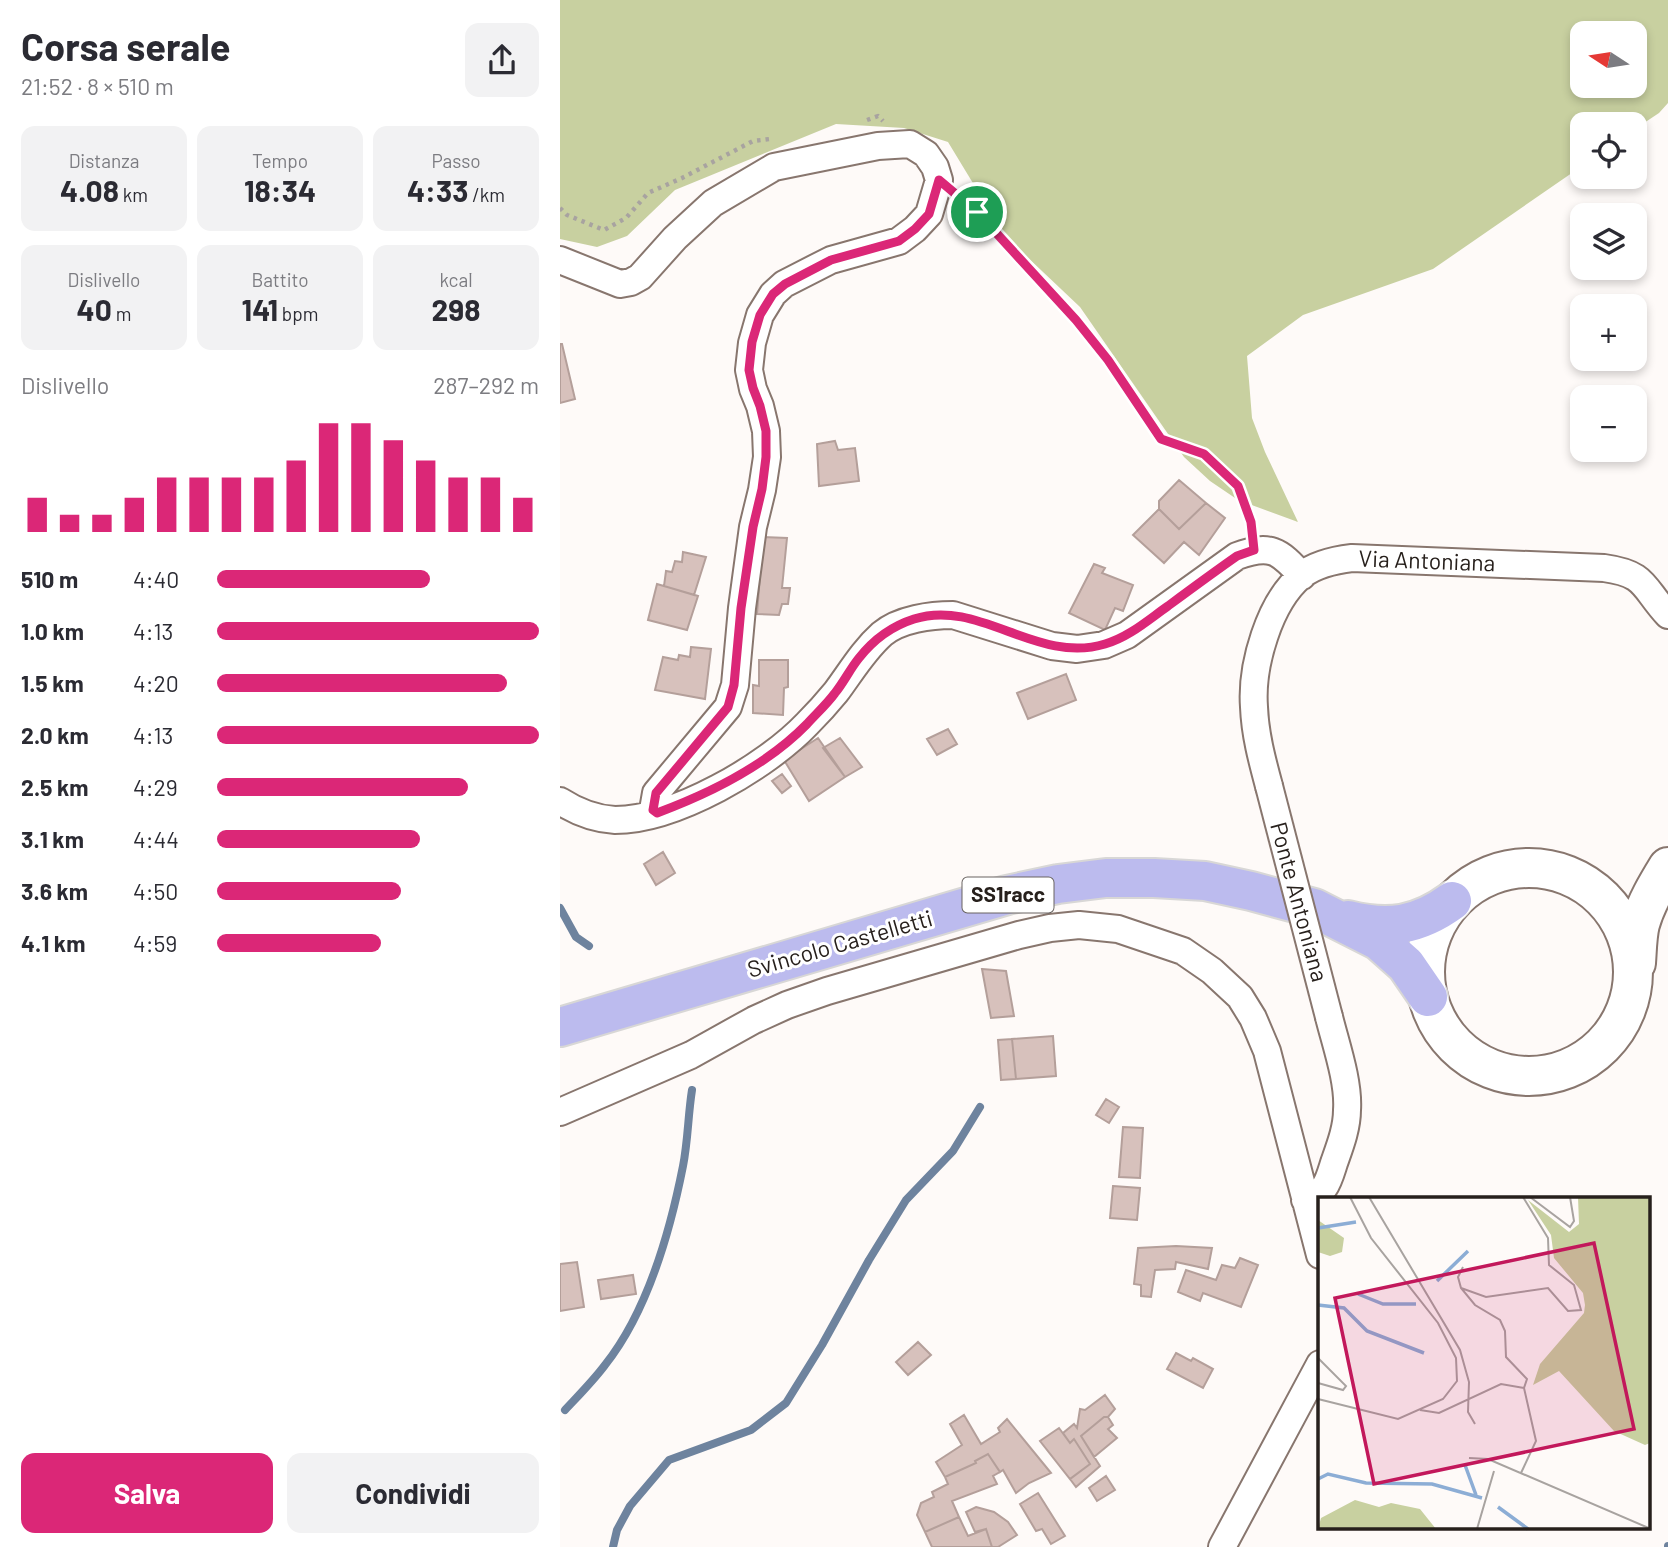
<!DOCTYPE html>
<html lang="it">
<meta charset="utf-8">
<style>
body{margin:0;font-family:Barlow,sans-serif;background:#f2f2f3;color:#2b2b33;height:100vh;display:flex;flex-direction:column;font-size:26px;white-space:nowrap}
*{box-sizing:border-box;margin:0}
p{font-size:23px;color:#7c7c81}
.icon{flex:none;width:38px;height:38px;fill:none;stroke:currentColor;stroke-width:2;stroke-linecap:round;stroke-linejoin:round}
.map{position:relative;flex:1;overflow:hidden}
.details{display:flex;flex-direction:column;background:#fff;width:560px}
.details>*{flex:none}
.needle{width:46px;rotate:282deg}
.buttons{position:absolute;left:1010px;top:21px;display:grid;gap:14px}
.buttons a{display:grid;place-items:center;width:77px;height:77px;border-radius:14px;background:#fff;box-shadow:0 4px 10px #0003;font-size:35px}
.pin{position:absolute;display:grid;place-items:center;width:60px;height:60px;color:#fff;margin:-30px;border:4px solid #fff;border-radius:50%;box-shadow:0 2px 7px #0007}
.round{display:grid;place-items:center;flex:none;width:74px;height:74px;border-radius:14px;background:#f2f2f3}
.overview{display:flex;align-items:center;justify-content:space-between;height:119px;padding:0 21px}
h1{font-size:38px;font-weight:700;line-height:52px}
.metrics{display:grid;grid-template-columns:repeat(3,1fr);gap:10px;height:119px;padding:7px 21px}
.metrics div{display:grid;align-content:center;border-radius:14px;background:#f2f2f3;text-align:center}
.metrics b{font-size:30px;font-weight:700}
.metrics small{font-size:19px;font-weight:400}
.metrics p{font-size:19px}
.chart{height:196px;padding:14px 21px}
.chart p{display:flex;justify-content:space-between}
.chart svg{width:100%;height:126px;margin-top:7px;stroke:#db2777;stroke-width:6}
.action{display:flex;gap:14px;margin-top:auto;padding:14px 21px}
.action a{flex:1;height:80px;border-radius:14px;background:#db2777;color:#fff;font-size:28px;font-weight:700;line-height:80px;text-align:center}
.action a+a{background:#f2f2f3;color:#2b2b33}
ul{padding:0 21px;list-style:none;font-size:23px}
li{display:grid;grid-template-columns:112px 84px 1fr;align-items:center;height:52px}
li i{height:18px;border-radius:9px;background:#db2777}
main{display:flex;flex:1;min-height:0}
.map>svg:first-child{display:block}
.green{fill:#c8d0a0;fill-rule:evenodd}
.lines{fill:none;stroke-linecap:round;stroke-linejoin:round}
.stream{stroke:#6e839e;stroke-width:8}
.building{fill:#d7c1bc;stroke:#b49f9a;stroke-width:2}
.street-casing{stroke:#88766e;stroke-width:30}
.secondary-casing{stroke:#88766e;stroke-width:42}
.primary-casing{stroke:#d8d7d6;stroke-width:42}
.path{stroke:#a8a3a0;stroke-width:4.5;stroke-dasharray:3.5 5;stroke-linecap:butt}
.street{stroke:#fff;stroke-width:26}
.secondary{stroke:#fff;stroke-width:38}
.primary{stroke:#bcbbee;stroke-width:38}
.street-bridge-casing{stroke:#88766e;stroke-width:30;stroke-linecap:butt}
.street-bridge{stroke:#fff;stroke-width:26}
.route-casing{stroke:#fff;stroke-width:14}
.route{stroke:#db2777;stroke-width:9}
.labels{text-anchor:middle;stroke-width:6;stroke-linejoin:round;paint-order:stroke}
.shield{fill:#fff;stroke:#686360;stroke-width:2}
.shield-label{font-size:21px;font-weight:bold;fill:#27201c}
.street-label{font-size:23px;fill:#27201c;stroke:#fff}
.inset-river{fill:none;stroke:#8cadd5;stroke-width:3.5}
.inset-road{fill:none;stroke:#a8a3a0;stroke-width:2}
.view{fill:#c2185b;fill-opacity:0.15;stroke:#c2185b;stroke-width:3.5}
.inset-edge{fill:none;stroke:#27201c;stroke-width:3.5}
</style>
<main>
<section class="details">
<div class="overview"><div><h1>Corsa serale</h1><p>21:52 · 8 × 510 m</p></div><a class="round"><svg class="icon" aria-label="share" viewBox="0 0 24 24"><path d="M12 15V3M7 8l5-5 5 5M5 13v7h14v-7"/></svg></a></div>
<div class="metrics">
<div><p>Distanza</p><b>4.08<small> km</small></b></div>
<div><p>Tempo</p><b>18:34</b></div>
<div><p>Passo</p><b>4:33<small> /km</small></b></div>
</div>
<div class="metrics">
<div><p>Dislivello</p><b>40<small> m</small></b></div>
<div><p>Battito</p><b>141<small> bpm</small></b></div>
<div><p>kcal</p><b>298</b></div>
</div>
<div class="chart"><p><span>Dislivello</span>287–292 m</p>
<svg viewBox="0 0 160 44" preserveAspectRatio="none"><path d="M5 44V32M15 44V38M25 44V38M35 44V32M45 44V25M55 44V25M65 44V25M75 44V25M85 44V19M95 44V6M105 44V6M115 44V12M125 44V19M135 44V25M145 44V25M155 44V32"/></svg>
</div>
<ul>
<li><b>510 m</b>4:40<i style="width:66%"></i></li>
<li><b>1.0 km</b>4:13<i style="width:100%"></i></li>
<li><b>1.5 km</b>4:20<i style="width:90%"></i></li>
<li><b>2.0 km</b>4:13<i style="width:100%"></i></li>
<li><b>2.5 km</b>4:29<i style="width:78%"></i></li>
<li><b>3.1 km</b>4:44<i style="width:63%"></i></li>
<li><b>3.6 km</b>4:50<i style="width:57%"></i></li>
<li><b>4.1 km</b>4:59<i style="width:51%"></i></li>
</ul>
<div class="action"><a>Salva</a><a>Condividi</a></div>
</section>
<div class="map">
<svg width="1108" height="1547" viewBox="0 0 1108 1547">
<rect width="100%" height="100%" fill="#fefaf8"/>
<!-- green -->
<path class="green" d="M0,0H1108V103L1099,113L1075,129L1074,124H1022V166L873,269L743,315L687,356L692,418L705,452L738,522L678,500L650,481L624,457L520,307L445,236L388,142L344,128L276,124L115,190L67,236L37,247L0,239ZM1022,33H1074V86H1022Z"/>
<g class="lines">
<!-- stream -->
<path class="stream" d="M0,908L16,937L29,946
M5,1410C19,1395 33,1381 45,1365C88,1311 110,1232 123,1166C128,1141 128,1115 132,1090
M53,1547L57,1530L70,1506L109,1460L191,1430L226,1403L262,1345L309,1260L346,1200L393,1151L420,1107
M1108,1547V1546"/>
</g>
<!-- building -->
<path class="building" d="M0,344H2L15,399L0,403Z
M275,441L278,450L295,448L299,481L259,486L257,444Z
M619,480L646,503L619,529L599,509V501Z
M646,503L665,518L639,555L624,542L604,563L573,535L599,509L619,529Z
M203,537L227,538L222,588H230L228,604H222L219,615L197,614Z
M123,552L146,557L134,595L104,586L106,571L112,572L115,561L122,562Z
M534,564L545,568L542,573L573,585L563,611L555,608L545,630L509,613Z
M97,584L138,596L127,630L88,620Z
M131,647L151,649L145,699L95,690L103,657L118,660L119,655L130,657Z
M199,660H228V687L224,688L223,715L193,713V685L199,686Z
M506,674L516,700L468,719L457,693Z
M388,729L397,744L377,755L367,739Z
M258,738L285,777L249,801L224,760Z
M280,738L302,767L285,777L263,748Z
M222,774L231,786L222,793L212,781Z
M103,852L115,873L96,885L84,864Z
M422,969L446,971L454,1016L431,1018Z
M493,1036L496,1076L456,1079L452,1039Z
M452,1039L456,1079L441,1080L438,1040Z
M546,1099L559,1107L549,1123L536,1115Z
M563,1127L583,1128L580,1178L559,1177Z
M553,1186L580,1188L577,1220L550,1218Z
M616,1246L652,1248L648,1269L616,1262L615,1269L595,1270L591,1297L581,1296V1285L574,1284L578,1248Z
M680,1258L698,1265L681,1307L643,1293L640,1301L618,1292L626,1270L656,1280L662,1265L675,1268Z
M17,1262L24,1307L0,1311V1264Z
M73,1275L76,1294L41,1299L38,1280Z
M358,1342L371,1355L348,1375L336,1362Z
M616,1353L631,1361L633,1358L653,1369L643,1388L607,1369Z
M545,1395L555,1409L548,1417H544L521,1436L540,1466L516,1487L510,1479L530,1464L514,1439L510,1443L503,1433L514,1424L517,1428L520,1409L525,1410Z
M404,1415L421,1444L440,1432L438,1428L447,1419L491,1473L469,1483L456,1493L443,1470L440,1472L428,1454L415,1461L416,1463L385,1477L376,1462L402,1445L390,1424Z
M544,1417H548L553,1425L548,1429L557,1438L534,1457L521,1436Z
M499,1428L510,1443L514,1439L530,1464L510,1479L480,1441Z
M428,1454L440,1472L433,1476L437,1484L392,1501L399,1517L365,1532L357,1515L361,1503L374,1497L372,1492L388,1484L385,1477L416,1463L415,1461Z
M546,1476L555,1490L537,1501L529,1488Z
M478,1493L505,1536L491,1544L482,1529L476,1531L460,1504Z
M416,1507L434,1512L448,1522L457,1535L438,1547H432L426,1529L415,1532L406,1512Z
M399,1517L408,1536L426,1529L432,1547H372L365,1532Z"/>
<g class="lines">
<defs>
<path id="street" d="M0,260L60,284L71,282L80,277L115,238L153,203L214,167L318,146L350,144L366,154L375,167L379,180L369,214L355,229L339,241L271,260L224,284L213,294L200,315L192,343L189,370L193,389L200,406L206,431L207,457L202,490L193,527L182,608L175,685L168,707L96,793L93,810L97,813
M709,786C702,760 695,734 694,707C691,666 709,602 742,575C756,564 775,560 792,558L1044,568C1087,574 1082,587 1108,615
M0,801C17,812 35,819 55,820C115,820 206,767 247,724C257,714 267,703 276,692C291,672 303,651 322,634C340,619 371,615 393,615L492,646L517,649L544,645L567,635L677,556C710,544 719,550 742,576
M0,1112L131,1055L194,1020L227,1005L267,991L459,935L490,928L519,925L558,929L623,951L652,971L680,997L693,1018L707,1051L760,1255
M745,1200C766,1193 768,1182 774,1163C780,1146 787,1128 787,1110C789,1082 776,1045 769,1017
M662,1547L760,1364"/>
<path id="secondary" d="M865 972a104 104 0 1 1 208 0a104 104 0 1 1-208 0Z
M1076,963C1077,950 1077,936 1080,924C1086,903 1097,885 1108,867"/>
<path id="primary" d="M788,920C828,930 858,926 892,901
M0,1027L447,895L498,884L546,878H594L645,881L691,891L754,908L819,941L846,965L868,997"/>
</defs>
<!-- street casing -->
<use href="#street" class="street-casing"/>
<!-- secondary casing -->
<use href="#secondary" class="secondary-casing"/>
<!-- primary casing -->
<use href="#primary" class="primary-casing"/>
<!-- path -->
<path class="path" d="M307,120L318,116L323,121
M399,197L417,212L516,320L548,360L601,439L644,455L678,486L691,528
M0,208L7,215L44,230L66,218L88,193L122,178L193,141L210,139"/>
<!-- street -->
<use href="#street" class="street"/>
<!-- secondary -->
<use href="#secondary" class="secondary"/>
<!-- primary -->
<use href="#primary" class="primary"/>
<defs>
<path id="street-bridge" d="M709,786L769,1017"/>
</defs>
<!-- street-bridge casing -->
<use href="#street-bridge" class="street-bridge-casing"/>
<!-- street-bridge -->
<use href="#street-bridge" class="street-bridge"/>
</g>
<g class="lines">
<defs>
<path id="route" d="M379,180L417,212L516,320L548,360L601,439L644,454L678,486L691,522L694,550L677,556C654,572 631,589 608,606C588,620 569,637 545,644C477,665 419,598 354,619C332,626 314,639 299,658C290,669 284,682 275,693C267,704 256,714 247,724C206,766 151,793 97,813L93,810L96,793L168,707L174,685L181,608L193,527L202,489L206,457V431L200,406L193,388L189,370L192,342L200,315L213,294L225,284L271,260L339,241L355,229L369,214Z"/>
</defs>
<!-- route casing -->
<use href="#route" class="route-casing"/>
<!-- route -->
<use href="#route" class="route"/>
</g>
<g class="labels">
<!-- shield labels -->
<rect class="shield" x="402.5" y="877.5" width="91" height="35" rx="5"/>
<g class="shield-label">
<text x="448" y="902">SS1racc</text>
</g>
<!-- street labels -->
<g class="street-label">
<text transform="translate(867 561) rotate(2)" y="8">Via Antoniana</text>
<text transform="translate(739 902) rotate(75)" y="8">Ponte Antoniana</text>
<text transform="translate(280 944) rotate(-16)" y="8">Svincolo Castelletti</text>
</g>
</g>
<!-- overview -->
<g transform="translate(758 1197)">
<rect width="332" height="332" fill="#fefaf8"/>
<path d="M260,0H332V246L327,248L296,234L241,174L215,188L222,167L266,116L267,108L265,96L236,61L233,38L210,3L251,35L261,27ZM0,23L26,41L24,55L12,59L0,55ZM37,303L61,310L73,306L102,312L118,332H0L3,321Z" fill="#c8d0a0"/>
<path class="inset-river" d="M0,31L38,25M119,84L150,54M40,97L65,107H98M0,108L26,111L49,134L106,156M147,268L158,298M0,282L10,277L48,286L114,287L164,301M180,310L210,332"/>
<path class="inset-road" d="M51,0L142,153L151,185L150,215L157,227M212,0L252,30L256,24L252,0M145,70L140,80L143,91L157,108L182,123L187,134L188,160L209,182L206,191L218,244L203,276M143,91L168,100L230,91L250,114L263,113L256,88L231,68L230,41L205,0M0,161L28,189L25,193L0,186M0,202L80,222L125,202L139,184L138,161L120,126L53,41L32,0M102,213L121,216L183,187L206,191M151,261L170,262L333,332M159,332L176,274"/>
<path class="view" d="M276,46L316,232L56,287L17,101Z"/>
<rect width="332" height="332" class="inset-edge"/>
</g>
</svg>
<div class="buttons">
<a><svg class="needle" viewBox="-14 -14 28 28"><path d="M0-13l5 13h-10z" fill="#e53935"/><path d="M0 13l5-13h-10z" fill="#7c7c81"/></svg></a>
<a><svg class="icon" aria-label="locate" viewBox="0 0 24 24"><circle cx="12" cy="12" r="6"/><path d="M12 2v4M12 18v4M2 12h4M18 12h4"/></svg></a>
<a><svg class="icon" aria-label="layers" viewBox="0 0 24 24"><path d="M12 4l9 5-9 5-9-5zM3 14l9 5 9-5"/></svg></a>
<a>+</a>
<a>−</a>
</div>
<div class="pin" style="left:417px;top:212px;background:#1e9e55"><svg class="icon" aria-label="arrive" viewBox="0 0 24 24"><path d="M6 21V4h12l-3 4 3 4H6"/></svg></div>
</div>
</main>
